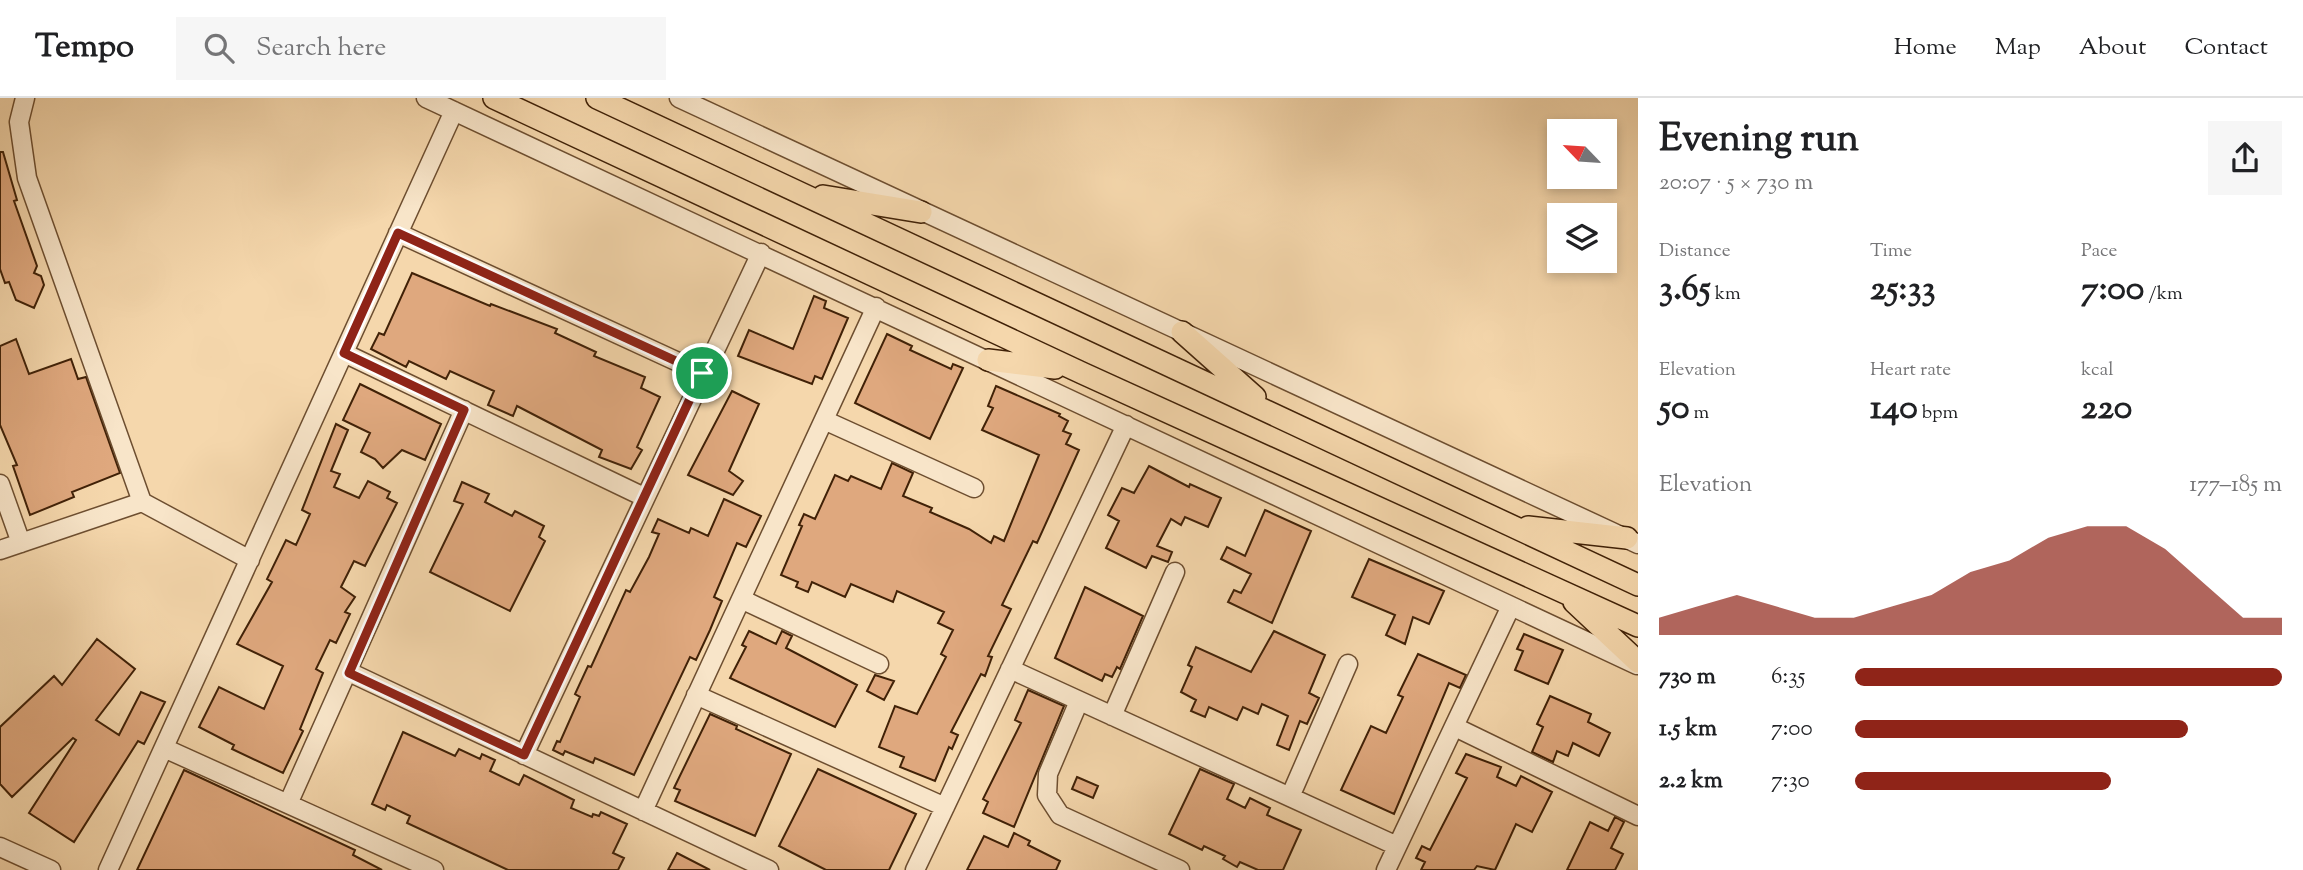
<!DOCTYPE html>
<meta charset="utf-8">
<style>
body{margin:0;font-family:"Sorts Mill Goudy",serif;background:#f6f6f6;color:#202124;height:100vh;display:flex;flex-direction:column;font-size:26px;white-space:nowrap}
*{box-sizing:border-box;margin:0}
p{font-size:23px;color:#757577}
.icon{flex:none;width:38px;height:38px;fill:none;stroke:currentColor;stroke-width:2;stroke-linecap:round;stroke-linejoin:round}
.map{position:relative;flex:1;overflow:hidden}
.details{display:flex;flex-direction:column;background:#fff;width:665px}
.details>*{flex:none}
.needle{width:46px;rotate:295deg}
.tools{position:absolute;left:1547px;top:21px;display:grid;gap:14px}
.tools a{display:grid;place-items:center;width:70px;height:70px;border-radius:0px;background:#fff;box-shadow:0 4px 10px #0003;font-size:35px}
.pin{position:absolute;display:grid;place-items:center;width:60px;height:60px;color:#fff;margin:-30px;border:4px solid #fff;border-radius:50%;box-shadow:0 2px 7px #0007}
.round{display:grid;place-items:center;flex:none;width:74px;height:74px;border-radius:0px;background:#f6f6f6}
.headline{display:flex;align-items:center;justify-content:space-between;height:119px;padding:0 21px}
h1{font-size:38px;font-weight:800;line-height:52px}
.metrics{display:grid;grid-template-columns:repeat(3,1fr);gap:10px;height:119px;padding:7px 21px}
.metrics div{display:grid;align-content:center}
.metrics b{font-size:35px;font-weight:800}
.metrics small{font-size:19px;font-weight:400}
.metrics p{font-size:19px}
.chart{height:196px;padding:14px 21px}
.chart p{display:flex;justify-content:space-between}
.chart svg{width:100%;height:126px;margin-top:7px;fill:#8f2418;opacity:.7}
ul{padding:0 21px;list-style:none;font-size:23px}
li{display:grid;grid-template-columns:112px 84px 1fr;align-items:center;height:52px}
li i{height:18px;border-radius:9px;background:#8f2418}
header{display:flex;align-items:center;gap:42px;box-sizing:border-box;height:98px;padding:0 35px;background:#fff;border-bottom:2px solid #e0e0e0}
header strong{font-size:33px}
nav{display:flex;gap:38px;margin-inline-start:auto;font-size:24px}
.search{width:490px;height:63px;background:#f6f6f6;display:flex;align-items:center;gap:18px;box-sizing:border-box;padding:0 24px;border-radius:0px;color:#757577;font-size:26px}
main{display:flex;flex:1;min-height:0}
.map>svg:first-child{display:block}
.building{fill:#dfa87e;stroke:#402107;stroke-width:2}
.lines{fill:none;stroke-linecap:round;stroke-linejoin:round}
.minor-casing{stroke:#6d4e30;stroke-width:21}
.major-casing{stroke:#402107;stroke-width:24}
.minor{stroke:#f8e5c9;stroke-width:18}
.major{stroke:#f5d7ac;stroke-width:21}
.route-casing{stroke:#fff;stroke-width:14}
.route{stroke:#8f2418;stroke-width:9}
</style>
<header>
<strong>Tempo</strong>
<div class="search"><svg class="icon" aria-label="search" viewBox="0 0 24 24"><circle cx="10" cy="10" r="6"/><path d="M15 15l6 6"/></svg>Search here</div>
<nav><a>Home</a><a>Map</a><a>About</a><a>Contact</a></nav>
</header>
<main>
<div class="map">
<svg width="1638" height="772" viewBox="0 0 1638 772">
<rect width="100%" height="100%" fill="#f5d7ac"/>
<filter id="stains"><feTurbulence type="fractalNoise" baseFrequency=".00286" numOctaves="4"/><feColorMatrix values="0 0 0 0 .2 0 0 0 0 .09 0 0 0 0 .02 0 0 0 .5 -.17"/></filter>
<radialGradient id="worn" r=".72"><stop offset=".6" stop-color="#630" stop-opacity="0"/><stop offset="1" stop-color="#630" stop-opacity=".3"/></radialGradient>
<!-- building -->
<path class="building" d="M0,54H3L17,102L14,103L37,168L34,175L41,178L44,187L34,210L16,202L9,184L5,185L0,171Z
M412,175L490,208L491,206L557,231L555,235L596,254L594,258L645,279L641,290L660,299L637,349L642,352L631,371L599,359L602,352L517,308L513,318L488,307L494,293L450,273L446,281L409,263L406,269L371,251L379,235L384,237Z
M814,198L826,203L824,210L848,220L822,281L815,278L812,286L738,258L749,232L793,251Z
M887,236L912,248L910,252L951,271L953,266L963,270L930,341L855,305Z
M16,241L29,276L71,261L78,281L86,279L120,375L72,394L74,399L30,417L13,368L17,367L0,327V248Z
M360,286L441,326L425,362L402,352L383,370L375,361L361,354L370,335L343,322Z
M996,288L1060,316L1059,318L1068,323L1063,333L1071,336L1066,346L1079,352L1037,445L1033,443L1002,507L1011,511L988,558L992,559L985,578L981,576L951,634L958,637L952,651L949,649L935,683L900,669L904,659L879,649L895,608L917,616L946,559L941,556L953,532L938,525L944,514L897,493L893,504L851,486L845,499L812,484L808,494L796,489L798,484L781,477L802,428L799,427L804,416L815,421L835,377L848,383L851,378L881,391L892,365L913,375L903,398L932,410L930,414L969,431L991,445L994,438L1004,443L1039,357L982,332L993,310L988,308Z
M732,293L759,306L729,373L743,383L733,397L688,377Z
M336,326L348,332L331,373L340,376L334,389L359,400L368,383L390,394L387,400L397,405L365,468L354,463L341,489L355,499L345,514L350,516L336,545L330,542L316,571L323,575L300,631L303,633L283,675L232,651L234,647L199,629L219,589L264,611L283,568L237,546L272,484L267,481L286,442L296,447L310,416L302,412Z
M1149,368L1189,389L1190,386L1221,400L1208,429L1185,419L1181,427L1171,421L1157,448L1172,454L1168,464L1152,458L1146,470L1106,450L1119,423L1108,417L1122,390L1134,395Z
M462,384L489,396L485,404L512,418L515,413L544,428L539,439L545,443L510,513L430,474L463,406L454,403Z
M724,401L761,418L746,449L737,445L714,499L722,503L710,532L696,562L690,559L634,677L595,660L593,665L565,653L563,657L553,652L557,643L560,644L580,599L575,596L588,568L591,569L626,492L630,494L649,459L659,436L652,434L658,421L689,435L691,430L708,438Z
M1265,412L1311,433L1272,525L1228,504L1234,492L1241,495L1251,476L1221,461L1227,449L1245,458Z
M1369,461L1444,493L1429,526L1413,519L1405,546L1386,537L1395,517L1352,499Z
M1085,489L1143,518L1120,571L1117,569L1112,579L1105,576L1102,583L1055,560Z
M749,533L776,546L782,533L792,538L786,550L857,587L835,629L730,580L746,549L742,547Z
M1274,533L1325,557L1309,595L1319,600L1307,626L1300,623L1289,652L1277,647L1288,618L1262,606L1258,616L1243,609L1237,622L1209,609L1205,619L1191,613L1196,602L1181,594L1192,569L1188,567L1196,549L1251,574Z
M1524,536L1563,552L1548,586L1515,572L1523,553L1517,551Z
M97,541L135,571L96,622L119,637L141,594L165,604L144,646L138,643L74,744L29,715L76,642L73,640L12,699L0,686V629L54,578L62,587Z
M1418,556L1466,577L1460,590L1449,585L1394,716L1341,692L1371,628L1386,635L1403,599L1398,597Z
M875,577L894,583L884,602L867,593Z
M1028,592L1064,608L1014,729L983,715L988,704L983,701L1021,625L1015,622Z
M1550,598L1591,616L1588,624L1610,635L1599,658L1573,645L1568,658L1557,653L1553,664L1532,654L1543,629L1537,626Z
M710,616L737,628L736,631L791,656L755,738L675,703L680,692L674,690Z
M403,634L455,658L459,651L480,661L482,656L495,662L490,673L519,687L524,677L574,702L571,710L592,719L593,716L599,718L601,714L627,726L613,755L624,760L618,772H508L407,725L410,718L387,707L385,712L372,706Z
M1466,656L1501,669L1497,679L1516,688L1521,678L1552,694L1532,734L1516,726L1495,772L1477,768L1474,772H1421L1425,764L1416,760L1422,748L1430,752L1467,680L1456,675Z
M818,671L916,716L889,772H826L779,748Z
M1200,671L1234,686L1227,701L1245,710L1250,700L1270,710L1267,717L1301,732L1283,772H1258L1240,764L1237,769L1223,761L1225,758L1204,748L1202,752L1169,736Z
M184,672L355,752L353,757L382,772H137Z
M1077,679L1098,688L1093,700L1072,691Z
M1615,719L1624,724L1611,750L1623,756L1615,772H1567L1590,724L1608,733Z
M1014,735L1030,743L1028,747L1060,763L1056,772H967L984,738L1008,749Z
M677,755L710,772H668Z"/>
<g class="lines">
<defs>
<path id="minor" d="M25,0L19,24L27,80L142,404
M426,0L1637,567
M679,0L1638,446
M398,135L702,275
M344,255L644,399
M824,322L974,390
M0,386L21,445
M0,452L142,404L250,462
M741,501L879,566
M1010,571L1397,748
M349,574L769,772
M696,597L945,709
M1079,603L1048,676L1047,697L1060,717L1180,772
M1112,618L1175,474
M1455,629L1638,718
M164,650L434,772
M524,657L761,155
M1290,699L1348,566
M288,706L464,312
M643,713L876,209
M0,749L51,772
M108,772L454,13
M915,772L1126,327
M1386,772L1511,508"/>
<path id="major" d="M494,0L1082,275L1638,528
M597,0L1638,487
M823,98L921,114
M1182,234L1255,299
M988,262L1055,270
M1528,429L1627,440
M1574,504L1638,564"/>
</defs>
<!-- minor casing -->
<use href="#minor" class="minor-casing"/>
<!-- major casing -->
<use href="#major" class="major-casing"/>
<!-- minor -->
<use href="#minor" class="minor"/>
<!-- major -->
<use href="#major" class="major"/>
</g>
<g class="lines">
<defs>
<path id="route" d="M398,135L702,275L524,657L349,575L464,312L344,255Z"/>
</defs>
<!-- route casing -->
<use href="#route" class="route-casing"/>
<!-- route -->
<use href="#route" class="route"/>
</g>
<rect width="100%" height="100%" filter="url(#stains)"/>
<rect width="100%" height="100%" fill="url(#worn)"/>
</svg>
<div class="tools">
<a><svg class="needle" viewBox="-14 -14 28 28"><path d="M0-13l5 13h-10z" fill="#e53935"/><path d="M0 13l5-13h-10z" fill="#757577"/></svg></a>
<a><svg class="icon" aria-label="layers" viewBox="0 0 24 24"><path d="M12 4l9 5-9 5-9-5zM3 14l9 5 9-5"/></svg></a>
</div>
<div class="pin" style="left:702px;top:275px;background:#1e9e55"><svg class="icon" aria-label="arrive" viewBox="0 0 24 24"><path d="M6 21V4h12l-3 4 3 4H6"/></svg></div>
</div>
<section class="details">
<div class="headline"><div><h1>Evening run</h1><p>20:07 · 5 × 730 m</p></div><a class="round"><svg class="icon" aria-label="share" viewBox="0 0 24 24"><path d="M12 15V3M7 8l5-5 5 5M5 13v7h14v-7"/></svg></a></div>
<div class="metrics">
<div><p>Distance</p><b>3.65<small> km</small></b></div>
<div><p>Time</p><b>25:33</b></div>
<div><p>Pace</p><b>7:00<small> /km</small></b></div>
</div>
<div class="metrics">
<div><p>Elevation</p><b>50<small> m</small></b></div>
<div><p>Heart rate</p><b>140<small> bpm</small></b></div>
<div><p>kcal</p><b>220</b></div>
</div>
<div class="chart"><p><span>Elevation</span>177–185 m</p>
<svg viewBox="0 0 160 44" preserveAspectRatio="none"><path d="M0 44V38L10 34L20 30L30 34L40 38L50 38L60 34L70 30L80 22L90 18L100 10L110 6L120 6L130 14L140 26L150 38L160 38V44z"/></svg>
</div>
<ul>
<li><b>730 m</b>6:35<i style="width:100%"></i></li>
<li><b>1.5 km</b>7:00<i style="width:78%"></i></li>
<li><b>2.2 km</b>7:30<i style="width:60%"></i></li>
</ul>
</section>
</main>
